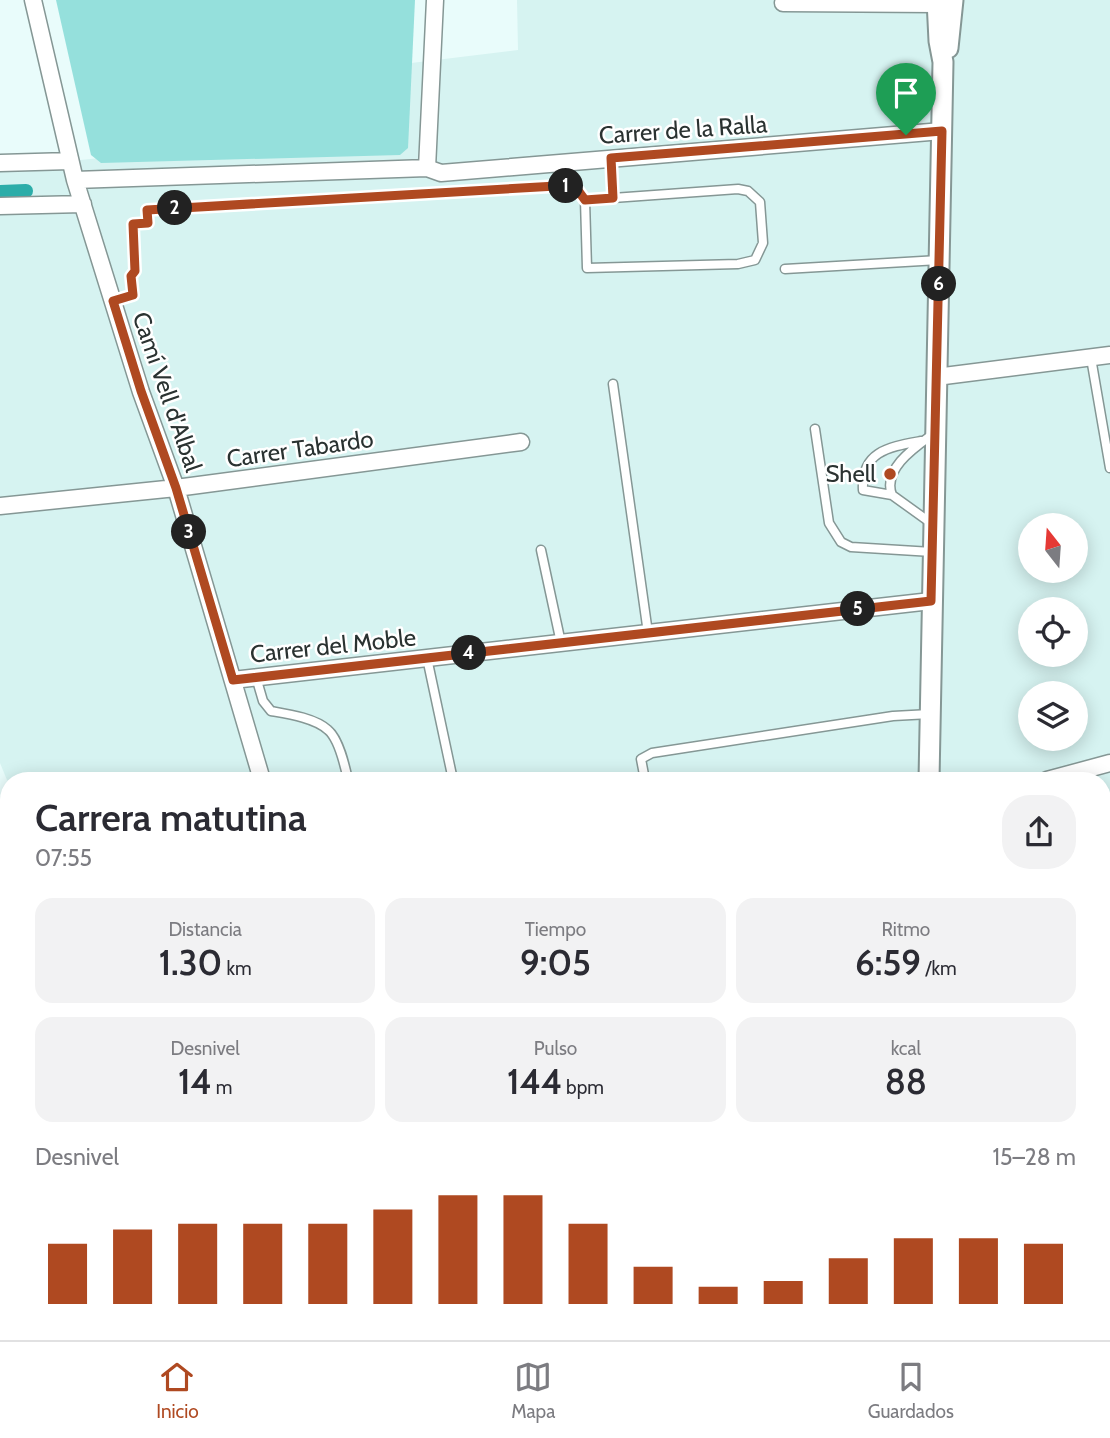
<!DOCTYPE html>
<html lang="es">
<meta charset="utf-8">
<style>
body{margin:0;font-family:Cabin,sans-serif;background:#f2f2f3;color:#2b2b33;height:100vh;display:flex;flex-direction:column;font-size:26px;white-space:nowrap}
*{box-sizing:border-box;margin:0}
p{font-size:23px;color:#7c7c81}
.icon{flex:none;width:38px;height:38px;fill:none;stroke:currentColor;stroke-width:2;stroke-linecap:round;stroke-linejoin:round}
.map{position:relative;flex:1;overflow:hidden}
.panel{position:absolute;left:0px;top:772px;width:1111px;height:569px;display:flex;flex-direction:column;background:#fff;border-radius:28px 28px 0 0;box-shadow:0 4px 18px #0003}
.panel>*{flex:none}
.needle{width:46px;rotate:343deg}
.tools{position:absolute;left:1018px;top:513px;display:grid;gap:14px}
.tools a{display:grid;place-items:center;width:70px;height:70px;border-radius:50%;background:#fff;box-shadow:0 4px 18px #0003;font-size:35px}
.pin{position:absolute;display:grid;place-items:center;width:60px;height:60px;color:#fff;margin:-72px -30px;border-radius:50% 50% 50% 0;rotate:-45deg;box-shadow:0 0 7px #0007}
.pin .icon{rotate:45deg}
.km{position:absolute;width:35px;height:35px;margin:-18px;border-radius:50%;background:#222;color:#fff;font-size:19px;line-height:35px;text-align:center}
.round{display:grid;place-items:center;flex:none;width:74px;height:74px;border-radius:28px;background:#f2f2f3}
.head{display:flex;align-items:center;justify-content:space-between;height:119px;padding:0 35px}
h1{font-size:38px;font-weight:600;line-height:52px}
.figures{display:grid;grid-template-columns:repeat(3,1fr);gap:10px;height:119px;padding:7px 35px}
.figures div{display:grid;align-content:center;border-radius:18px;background:#f2f2f3;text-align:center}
.figures b{font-size:35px;font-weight:600}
.figures small{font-size:19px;font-weight:400}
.figures p{font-size:19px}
.chart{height:196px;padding:14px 35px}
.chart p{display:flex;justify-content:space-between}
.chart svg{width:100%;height:126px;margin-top:7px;stroke:#af4921;stroke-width:6}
.dock{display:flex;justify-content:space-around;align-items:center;height:98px;border-top:2px solid #e1e1e2;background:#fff;font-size:19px;color:#7c7c81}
.dock a{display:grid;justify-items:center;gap:4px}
.dock .selected{color:#af4921}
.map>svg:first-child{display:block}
.built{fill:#d6f3f1;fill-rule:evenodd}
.green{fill:#95e0dc}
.water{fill:#2cada9}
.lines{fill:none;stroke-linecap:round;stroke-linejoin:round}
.canal{stroke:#2cada9;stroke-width:14}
.service-casing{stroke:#859795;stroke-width:11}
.minor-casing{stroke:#859795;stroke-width:19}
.tertiary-casing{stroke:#859795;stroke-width:23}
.service{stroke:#fff;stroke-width:8}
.minor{stroke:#fff;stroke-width:16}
.tertiary{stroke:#fff;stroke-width:19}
.route-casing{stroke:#fff;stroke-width:14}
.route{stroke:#af4921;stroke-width:9}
.poi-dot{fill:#af4921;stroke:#fff;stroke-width:2.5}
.labels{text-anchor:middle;stroke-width:5;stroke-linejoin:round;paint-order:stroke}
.street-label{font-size:24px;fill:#2a3231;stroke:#fff}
.poi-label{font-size:24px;fill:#2a3231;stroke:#fff;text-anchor:end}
</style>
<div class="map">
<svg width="1110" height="1340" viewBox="0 0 1110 1340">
<rect width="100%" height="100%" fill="#e9fcfb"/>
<!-- built -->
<path class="built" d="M517,0H1110V1065L1103,1067L1102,780H9V785L0,763V168L373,131L370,68L518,50ZM1031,525H1076V570H1031ZM1031,609H1076V654H1031ZM1031,693H1076V738H1031Z
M375,1332H696L689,1340H377Z"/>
<!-- green -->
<path class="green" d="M56,0H415L408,148L400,155L101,163L91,155Z"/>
<!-- water -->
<path class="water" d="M696,1332H748L740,1340H689Z"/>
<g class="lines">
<!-- canal -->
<path class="canal" d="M0,192L26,191"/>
<defs>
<path id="service" d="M611,158L613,198
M738,189L748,191L760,202L763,243L755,260L738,264L587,268L585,200Z
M785,269L939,260
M113,301L133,295L131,276L135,271L133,224L148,223L147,210L574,185L585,200
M1091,358L1110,468
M613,384L648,633
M815,429L829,523L841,542L851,547L932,552
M892,495L863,490C861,451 889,447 921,441
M931,523L892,495C882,469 915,447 933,434
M541,550L561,643
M427,658L453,780
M256,677L263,701L271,711C288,714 315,718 328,730C339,739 345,766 348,780
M645,780L641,759L652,753L893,716L930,714"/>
<path id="minor" d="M33,0L75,180L141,392L176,488L262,780
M783,3L937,4
M0,163L70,161
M427,168L435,0
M75,180L427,168L441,173L942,131
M0,206L83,204
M936,377L1110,355
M0,506L176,488L521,442
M233,680L931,601
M1047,780L1110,763
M1102,1039L1110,1036
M1102,1116L1110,1113
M1102,1127L1110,1125
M1102,1149L1110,1171
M1102,1252H1110
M1102,1293H1110
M386,1332L388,1340
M819,1332L917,1333
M662,1340L672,1332
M755,1340L762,1332
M796,1340V1332
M1007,1340L1008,1332
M1053,1340V1332"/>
<path id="tertiary" d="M948,48L953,0
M929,780L943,62L939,41L937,0
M917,1332V1340"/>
</defs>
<!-- service casing -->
<use href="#service" class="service-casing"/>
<!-- minor casing -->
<use href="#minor" class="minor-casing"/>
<!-- tertiary casing -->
<use href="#tertiary" class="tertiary-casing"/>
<!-- service -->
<use href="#service" class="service"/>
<!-- minor -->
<use href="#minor" class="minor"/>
<!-- tertiary -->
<use href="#tertiary" class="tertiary"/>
</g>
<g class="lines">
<defs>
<path id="route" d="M942,131L931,601L233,680L176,488L141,391L113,301L133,295L131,276L135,271L133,224L148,223L147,210L574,185L585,200L613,198L611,158Z"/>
</defs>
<!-- route casing -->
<use href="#route" class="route-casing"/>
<!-- route -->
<use href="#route" class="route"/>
</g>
<!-- markers -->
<circle class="poi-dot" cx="890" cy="474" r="7"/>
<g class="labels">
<!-- street labels -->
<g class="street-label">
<text transform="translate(683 130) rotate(-4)" y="8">Carrer de la Ralla</text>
<text transform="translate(167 392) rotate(71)" y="8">Camí Vell d'Albal</text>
<text transform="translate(300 449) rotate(-8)" y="8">Carrer Tabardo</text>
<text transform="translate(333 646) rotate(-6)" y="8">Carrer del Moble</text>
</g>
<!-- poi labels -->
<g class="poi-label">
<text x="876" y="482">Shell</text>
</g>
</g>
</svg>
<div class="tools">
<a><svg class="needle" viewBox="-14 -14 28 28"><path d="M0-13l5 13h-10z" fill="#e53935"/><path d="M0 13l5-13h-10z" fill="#7c7c81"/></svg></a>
<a><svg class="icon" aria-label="locate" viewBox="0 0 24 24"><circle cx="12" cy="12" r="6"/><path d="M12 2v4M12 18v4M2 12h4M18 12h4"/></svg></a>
<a><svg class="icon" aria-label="layers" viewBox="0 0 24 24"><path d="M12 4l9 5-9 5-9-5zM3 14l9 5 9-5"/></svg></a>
</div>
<div class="pin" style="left:906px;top:135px;background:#1e9e55"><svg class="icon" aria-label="arrive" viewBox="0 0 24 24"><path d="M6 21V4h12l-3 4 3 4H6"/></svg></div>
<b class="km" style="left:566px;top:186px">1</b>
<b class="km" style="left:175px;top:208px">2</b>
<b class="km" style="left:189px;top:532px">3</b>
<b class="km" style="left:469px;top:653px">4</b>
<b class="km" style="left:858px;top:609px">5</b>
<b class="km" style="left:939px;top:284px">6</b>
<section class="panel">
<div class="head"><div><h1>Carrera matutina</h1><p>07:55</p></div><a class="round"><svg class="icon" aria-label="share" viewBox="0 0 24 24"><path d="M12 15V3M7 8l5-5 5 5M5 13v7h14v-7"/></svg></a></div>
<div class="figures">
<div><p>Distancia</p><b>1.30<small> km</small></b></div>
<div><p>Tiempo</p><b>9:05</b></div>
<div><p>Ritmo</p><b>6:59<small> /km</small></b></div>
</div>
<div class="figures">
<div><p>Desnivel</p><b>14<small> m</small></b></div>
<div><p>Pulso</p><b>144<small> bpm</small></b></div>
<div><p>kcal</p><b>88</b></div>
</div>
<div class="chart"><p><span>Desnivel</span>15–28 m</p>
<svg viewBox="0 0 160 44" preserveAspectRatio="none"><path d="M5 44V23M15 44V18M25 44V16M35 44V16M45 44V16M55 44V11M65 44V6M75 44V6M85 44V16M95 44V31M105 44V38M115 44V36M125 44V28M135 44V21M145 44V21M155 44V23"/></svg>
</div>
</section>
</div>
<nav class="dock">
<a class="selected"><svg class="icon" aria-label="home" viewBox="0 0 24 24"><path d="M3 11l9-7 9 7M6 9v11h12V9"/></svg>Inicio</a>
<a><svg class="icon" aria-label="map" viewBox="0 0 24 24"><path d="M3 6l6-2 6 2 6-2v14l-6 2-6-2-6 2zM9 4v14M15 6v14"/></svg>Mapa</a>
<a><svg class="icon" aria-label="saved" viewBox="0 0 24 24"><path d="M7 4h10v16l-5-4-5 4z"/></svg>Guardados</a>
</nav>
